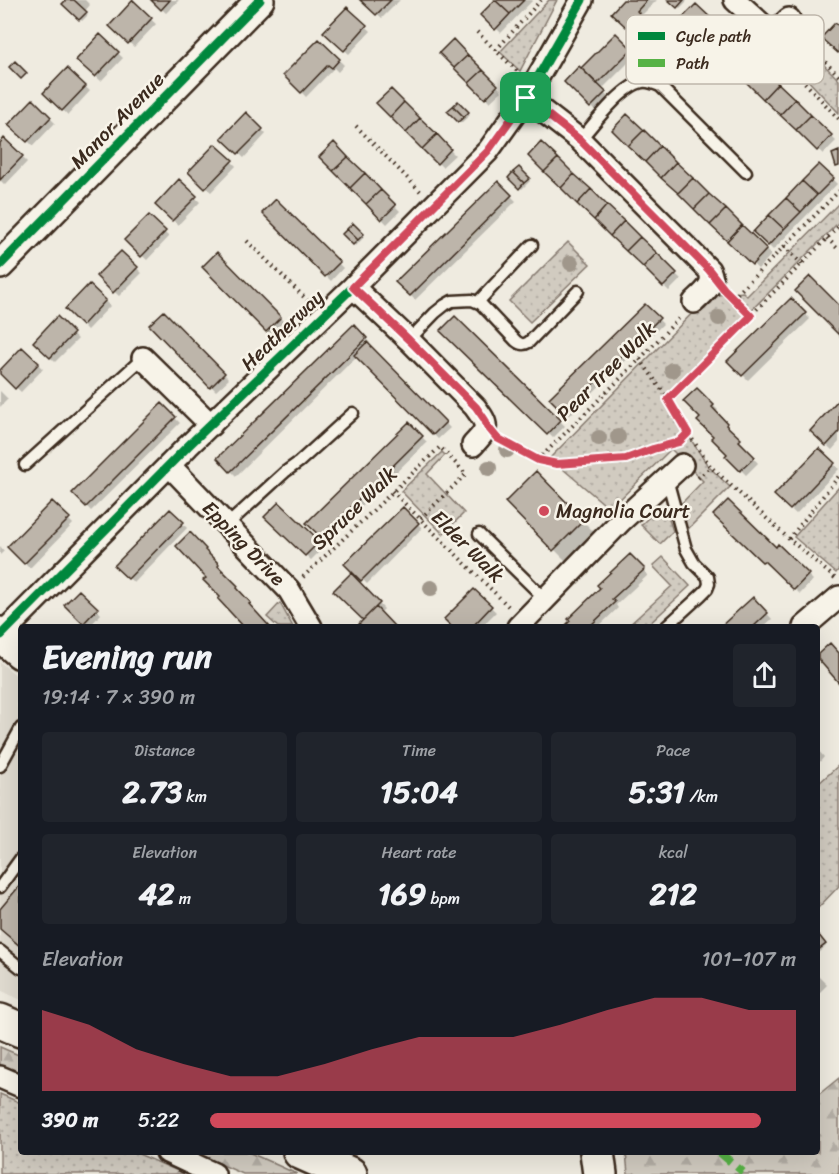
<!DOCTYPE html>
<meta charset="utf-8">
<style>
body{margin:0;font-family:Sriracha,sans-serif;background:#20242c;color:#f1f3f6;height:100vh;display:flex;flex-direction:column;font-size:22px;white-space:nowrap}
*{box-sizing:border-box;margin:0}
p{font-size:20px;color:#9ea1a6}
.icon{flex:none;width:33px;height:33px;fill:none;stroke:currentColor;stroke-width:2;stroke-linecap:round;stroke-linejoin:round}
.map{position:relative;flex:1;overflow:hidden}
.sheet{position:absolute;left:18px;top:624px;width:802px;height:531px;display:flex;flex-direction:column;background:#171b24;border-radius:6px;box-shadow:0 6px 24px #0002}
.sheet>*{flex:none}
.pin{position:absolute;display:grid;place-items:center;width:51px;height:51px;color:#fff;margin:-26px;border-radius:12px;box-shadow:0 3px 9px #0006}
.round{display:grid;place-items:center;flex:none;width:63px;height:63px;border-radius:6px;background:#20242c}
.overview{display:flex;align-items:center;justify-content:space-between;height:102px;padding:0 24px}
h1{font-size:33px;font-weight:700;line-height:45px}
.stats{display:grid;grid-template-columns:repeat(3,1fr);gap:9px;height:102px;padding:6px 24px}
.stats div{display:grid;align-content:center;border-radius:6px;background:#20242c;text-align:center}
.stats b{font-size:30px;font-weight:700}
.stats small{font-size:16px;font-weight:400}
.stats p{font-size:16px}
.chart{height:168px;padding:12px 24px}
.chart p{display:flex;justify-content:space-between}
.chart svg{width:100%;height:108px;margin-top:6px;fill:#d1495b;opacity:.7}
ul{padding:0 24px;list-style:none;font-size:20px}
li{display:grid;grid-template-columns:96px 72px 1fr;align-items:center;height:45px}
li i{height:15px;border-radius:8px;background:#d1495b}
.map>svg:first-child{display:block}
.built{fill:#e0dbd0}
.grass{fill:url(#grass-dots);stroke:#867a6f;stroke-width:1.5}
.forest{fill:url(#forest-firs);stroke:#867a6f;stroke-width:1.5}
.shadow{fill:#0003}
.building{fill:#bdb5aa;stroke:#3b2a1e;stroke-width:1.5}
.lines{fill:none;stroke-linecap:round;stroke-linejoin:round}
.service-casing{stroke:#3b2a1e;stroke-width:15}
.minor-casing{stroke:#3b2a1e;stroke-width:26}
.tertiary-casing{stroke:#3b2a1e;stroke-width:32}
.primary-casing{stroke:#3b2a1e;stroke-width:38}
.path{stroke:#3b2a1e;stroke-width:4;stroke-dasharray:1.5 4.5;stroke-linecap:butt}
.service{stroke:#f7f3e8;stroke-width:10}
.minor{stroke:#f7f3e8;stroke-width:21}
.tertiary{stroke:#f7f3e8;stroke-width:27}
.primary{stroke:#f7f3e8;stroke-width:33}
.quiet{stroke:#57b245;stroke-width:8;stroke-dasharray:15 8;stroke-linecap:butt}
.cycleway-casing{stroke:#f7f3e8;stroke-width:13}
.cycleway{stroke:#00873e;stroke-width:9}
.tree{fill:#a0978b}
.route-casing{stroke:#fff;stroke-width:12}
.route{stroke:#d1495b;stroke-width:8}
.poi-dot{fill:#d1495b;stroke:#f7f3e8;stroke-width:2}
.labels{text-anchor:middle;stroke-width:5;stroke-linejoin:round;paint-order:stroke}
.street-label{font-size:20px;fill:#3b2a1e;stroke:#f7f3e8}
.poi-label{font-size:20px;fill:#3b2a1e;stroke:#f7f3e8;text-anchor:start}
.key{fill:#f7f3e8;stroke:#bfb7ab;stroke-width:1.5}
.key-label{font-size:16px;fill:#3b2a1e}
</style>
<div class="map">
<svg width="839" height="1174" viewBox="0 0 839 1174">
<defs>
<pattern id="grass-dots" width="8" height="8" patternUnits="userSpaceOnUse" patternTransform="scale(1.5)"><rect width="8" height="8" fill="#d1cbc0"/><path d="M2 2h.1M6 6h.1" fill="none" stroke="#b4aea5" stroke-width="1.8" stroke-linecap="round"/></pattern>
<pattern id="forest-firs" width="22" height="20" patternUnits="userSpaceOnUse" patternTransform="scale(1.5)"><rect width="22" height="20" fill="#d1cbc0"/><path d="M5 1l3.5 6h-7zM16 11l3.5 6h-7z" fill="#b4aea5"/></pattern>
</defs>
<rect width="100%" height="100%" fill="#efebe0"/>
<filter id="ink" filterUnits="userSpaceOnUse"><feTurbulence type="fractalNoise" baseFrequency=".0167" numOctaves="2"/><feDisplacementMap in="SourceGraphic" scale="12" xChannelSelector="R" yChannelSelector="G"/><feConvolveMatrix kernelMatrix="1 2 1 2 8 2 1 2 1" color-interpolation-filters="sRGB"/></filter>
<g filter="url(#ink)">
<!-- built -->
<path class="built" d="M0,662L18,677L17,707L21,710V1000L0,990Z"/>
<!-- grass -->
<path class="grass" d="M549,0H557L520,71L500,52Z
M799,40L839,80V113L784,55Z
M839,203V222L664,398L708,466L730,487L685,532L678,507L703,481L671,449L610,509L550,458L709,296L743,292L747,296Z
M568,242L590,264L530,322L509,301Z
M442,452L445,455L427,474L464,513L443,534L401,491Z
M839,487V569L836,573L794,537Z
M658,510L667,514L673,531L660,544L641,525L653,513Z
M663,557L690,586L646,627H627L672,586L653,566Z
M280,603L293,627H278L267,617Z
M839,765V886L818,908V784Z
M0,1094L21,1103V1152H134L185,1174H0Z"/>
<!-- forest -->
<path class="forest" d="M0,1047L21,1056V1076L0,1066Z
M839,1078V1174H628L626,1152H818V1095Z
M193,1152H248L297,1174H243Z"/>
<!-- shadow -->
<path class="shadow" d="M68,0H85L90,5L84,12L88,15L82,21L64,4Z
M152,0H179L166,13Z
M362,0H400L382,18Z
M497,0H533L501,33L483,15Z
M625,0H657L641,16L643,19L631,31L613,13Z
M670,0H686L687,1L680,8Z
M133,3L156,24L134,47L111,26Z
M696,6L836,141L823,154L683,19Z
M347,9L371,31L349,54L325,32Z
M100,36L123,58L101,81L78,60Z
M616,36L636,55L601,90L609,98L596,111L566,82L581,70Z
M319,41L344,65L338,72L334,68L306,97L285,75Z
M453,42L502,91L490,102L441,53Z
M67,70L90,91L68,115L45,93Z
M391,91L455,155L442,167L378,103Z
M33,101L55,123L33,146L11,124Z
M458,103L470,115L461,123L449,111Z
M246,114L266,134L244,158L223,138Z
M627,117L771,255L758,269L614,130Z
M5,140L27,162L5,185L0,180V145Z
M541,144L681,279L669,291L530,156Z
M334,145L400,211L387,224L322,157Z
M216,146L236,166L211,192L190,172Z
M819,166L837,184L773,250L755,232Z
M519,169L530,181L522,189L510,178Z
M179,182L200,202L178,225L157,205Z
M498,183L516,201L415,300L397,282Z
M276,201L343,268L331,281L264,213Z
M149,217L169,237L147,260L126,240Z
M353,225L364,237L356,246L344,234Z
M121,253L142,273L119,296L98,276Z
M217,254L285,323L272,336L204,267Z
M89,286L110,306L87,330L67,309Z
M791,300L810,319L748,380L729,361Z
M645,306L663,324L569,416L551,398Z
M164,313L229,379L216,391L151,325Z
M455,318L565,426L553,438L443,331Z
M57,319L78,339L55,362L35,342Z
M354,326L370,343L368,345L450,428L438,439L357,356L236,476L219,459Z
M22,349L43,369L21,392L0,372Z
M697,390L718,410L715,413L731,429L730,431L744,445L743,447L758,463L746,475L727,456L729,454L702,418Z
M0,391L8,399L0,407Z
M839,401V442L832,450L812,431Z
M162,405L180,423L91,511L74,493Z
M409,424L427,442L326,541L309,523Z
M819,450L839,469L796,514L776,495Z
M536,474L605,543L577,572L507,502Z
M52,503L73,524L30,568L9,547Z
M279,504L324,547L311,560L266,517Z
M403,509L422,528L367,584L347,564Z
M170,511L187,528L134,583L116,566Z
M715,515L776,549L778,546L813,580L800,594L770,565L768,566Z
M0,546L4,551L0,555Z
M630,556L648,575L616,605L618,608L598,627H566L602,588Z
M351,575L384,609L380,613L393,627H364L365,621L336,591Z
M474,591L496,612L481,627H454Z
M79,592L101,614L89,627L66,605Z
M753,599L772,619L763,627H723Z
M818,750L824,757L818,764Z
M818,935L826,946L818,953Z
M818,976L827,985L818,994Z"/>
<!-- building -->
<path class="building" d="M66,0H74L87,12L79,20L62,4Z
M133,0L152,18L128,44L109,26Z
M151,0H170L161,10Z
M360,0H391L376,15Z
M495,0L510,14L495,30L480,15Z
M495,0H524L510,14Z
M623,0H647L637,11L639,13L626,27L611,13Z
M668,0H684L677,8Z
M696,4L713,20L698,35L681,19Z
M347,7L367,25L344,51L323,32Z
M835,23L839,26V52L838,53L821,38Z
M616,33L632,49L597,84L581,68Z
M100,34L119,52L95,77L76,60Z
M319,39L340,59L332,68L328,65L301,93L283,75Z
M453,39L468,55L454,68L439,53Z
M468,55L483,70L469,83L454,68Z
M15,61L27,73L21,79L9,67Z
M579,66L606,92L590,108L564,82Z
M762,67L778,83L763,99L747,83Z
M67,68L86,86L62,111L43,93Z
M483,70L498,85L485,99L469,83Z
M778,83L795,99L780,115L763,99Z
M391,89L404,102L390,117L376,103Z
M33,99L51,117L27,142L8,125Z
M795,99L811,115L796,130L780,115Z
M458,101L469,112L464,117L453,106Z
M404,102L420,118L406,133L390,117Z
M453,106L464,117L458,122L447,111Z
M246,112L263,129L238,154L221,138Z
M627,114L644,130L628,146L612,130Z
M811,115L832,135L817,151L796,130Z
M420,118L437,134L422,149L406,133Z
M644,130L660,146L645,162L628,146Z
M437,134L451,149L437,164L422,149Z
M4,138L23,156L0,180V143Z
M334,142L348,157L333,171L319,157Z
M541,142L558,158L544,172L528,156Z
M215,144L233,160L205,189L188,172Z
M660,146L676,162L661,178L645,162Z
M839,151V166L836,167L832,154Z
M348,157L365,173L350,188L333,171Z
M558,158L574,174L561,188L544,172Z
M676,162L693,178L678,193L661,178Z
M819,164L834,178L817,195L802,181Z
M519,167L530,178L524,183L513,172Z
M513,172L524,183L519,189L508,178Z
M365,173L381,190L366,204L350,188Z
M574,174L591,189L577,204L561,188Z
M693,178L709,194L694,209L678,193Z
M179,179L197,196L172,221L155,205Z
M498,181L512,195L410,296L395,282Z
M802,181L817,195L801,212L786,198Z
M591,189L607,205L594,220L577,204Z
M381,190L396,205L381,220L366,204Z
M709,194L726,209L710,225L694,209Z
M786,198L801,212L784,229L769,215Z
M276,199L340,262L325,277L262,213Z
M607,205L624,221L610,236L594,220Z
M726,209L742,225L727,241L710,225Z
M149,215L166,231L141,257L124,240Z
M769,215L784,229L768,246L753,232Z
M624,221L640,237L626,251L610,236Z
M353,223L364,234L358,240L347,229Z
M742,225L767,249L752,265L727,241Z
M347,229L358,240L353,245L342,234Z
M640,237L657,253L643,267L626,251Z
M121,251L138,267L113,293L96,276Z
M217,252L281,317L266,332L202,267Z
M657,253L677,273L663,287L643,267Z
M810,276L839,305V335L795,291Z
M89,284L106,300L82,326L65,309Z
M791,298L806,313L742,376L727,361Z
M645,304L660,318L564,413L549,398Z
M164,311L225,373L210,388L149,325Z
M57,316L74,333L50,358L33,342Z
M455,316L561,420L547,435L440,331Z
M354,324L367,338L230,472L217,458Z
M367,342L446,422L433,435L354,355Z
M22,347L39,363L15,389L0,374V370Z
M697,388L714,405L712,407L727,423L726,425L741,439L739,441L755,457L740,471L725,456L727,454L711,438L713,436L697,421L700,418L683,401Z
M839,399V432L826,446L810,431Z
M162,403L176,417L86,507L72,493Z
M409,422L423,436L321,537L306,523Z
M819,448L835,463L790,510L774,495Z
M536,471L584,520L553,551L505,502Z
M728,500L776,547L778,544L809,574L794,590L764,561L762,562L713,515Z
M52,501L70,518L24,564L7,547Z
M279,502L320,541L305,556L264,517Z
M403,507L419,523L361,581L344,564Z
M170,509L184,522L128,579L114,566Z
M190,532L206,549L205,550L219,564L218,566L238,586L237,588L251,603L249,604L270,627H244L218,599L220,597L203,580L206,578L176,546Z
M630,554L645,569L612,599L615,602L589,627H564L570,621L568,619L600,588L597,585Z
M351,573L380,603L363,620L333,591Z
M474,589L492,606L472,627H452L444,619Z
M79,590L98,608L83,624L64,605Z
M753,597L768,613L753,627H720Z
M376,607L395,627H362L359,624Z
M830,643L839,653V683L818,659V654Z
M21,884V947L0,929V909Z
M818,934L826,944L818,950Z"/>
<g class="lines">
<defs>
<path id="service" d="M580,140C593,125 622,86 642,82C648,81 653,83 660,86L746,172
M478,302L532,245
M409,340L435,313L445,305L452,301L472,300L481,304L516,341C521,345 524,345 529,342L578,291
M25,465L143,358
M227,525L285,472L299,462L353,413
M479,534L545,599
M666,627L701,595L707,589L709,584L708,577L694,563L686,549L667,479
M0,766L21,728
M0,887L21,858
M0,951L21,968"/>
<path id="minor" d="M735,0L769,31L775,32L789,19
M526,98L580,140L709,270C717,284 703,293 694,302
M353,287L409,340L475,407C489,426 489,428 473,445
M143,358L211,425
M169,465L289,590L311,627
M518,627L621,521L682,465
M804,627L839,597
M1,635L188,446L353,287L488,151L526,98L582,0
M0,1077L21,1086
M167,1152L214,1174"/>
<path id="tertiary" d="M0,265L260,0"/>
<path id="primary" d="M0,634L21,652
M0,1021L21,1030
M300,1152L350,1174
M597,1152L600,1174"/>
</defs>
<!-- service casing -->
<use href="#service" class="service-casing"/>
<!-- minor casing -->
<use href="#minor" class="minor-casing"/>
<!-- tertiary casing -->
<use href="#tertiary" class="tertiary-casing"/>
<!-- primary casing -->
<use href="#primary" class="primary-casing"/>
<!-- path -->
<path class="path" d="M477,32L520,74
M800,36L839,76
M496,50L541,0
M780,52L778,54L839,119
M356,126L421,192
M827,238L839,250
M247,241L309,302
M784,246L802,264
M732,297L751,316
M733,298L839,191
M640,359L668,399L688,433L711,467L789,539L836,579
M668,399L839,226
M500,440L538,460L557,464L582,463L626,459L653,449L679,442L688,433
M538,460L640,359L681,316
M698,478L711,467
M392,491L510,608
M789,539L839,476
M303,577L440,447L466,474L420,519"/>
<!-- service -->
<use href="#service" class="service"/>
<!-- minor -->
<use href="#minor" class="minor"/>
<!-- tertiary -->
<use href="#tertiary" class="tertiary"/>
<!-- primary -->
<use href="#primary" class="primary"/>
<!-- quiet -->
<path class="quiet" d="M719,1152L743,1172"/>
<defs>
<path id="cycleway" d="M0,265L260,0
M1,635L188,446L353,287L488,151L526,98L582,0"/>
</defs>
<!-- cycleway casing -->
<use href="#cycleway" class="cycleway-casing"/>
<!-- cycleway -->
<use href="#cycleway" class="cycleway"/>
</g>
<!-- trees -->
<g class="tree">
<circle cx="571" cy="263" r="8"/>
<circle cx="719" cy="318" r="8"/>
<circle cx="672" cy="370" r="8"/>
<circle cx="618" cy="437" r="8"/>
<circle cx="599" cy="438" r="8"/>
<circle cx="507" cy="450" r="8"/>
<circle cx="489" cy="468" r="8"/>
<circle cx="431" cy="588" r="8"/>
</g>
</g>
<g class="lines" filter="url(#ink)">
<defs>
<path id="route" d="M526,98L580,140L709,270L724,289L751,316L668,399L688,433L679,442L653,449L626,459L557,464L538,460L497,438L487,426L485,420L476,407L409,340L353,287L488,151Z"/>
</defs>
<!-- route casing -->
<use href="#route" class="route-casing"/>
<!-- route -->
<use href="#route" class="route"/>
</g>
<!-- markers -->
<circle class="poi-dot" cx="544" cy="511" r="6"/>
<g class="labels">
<!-- street labels -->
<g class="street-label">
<text transform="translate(117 120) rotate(-46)" y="7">Manor Avenue</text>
<text transform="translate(282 330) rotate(-44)" y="7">Heatherway</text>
<text transform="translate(606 371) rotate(-45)" y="7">Pear Tree Walk</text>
<text transform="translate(354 508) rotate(-44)" y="7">Spruce Walk</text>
<text transform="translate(244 543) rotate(46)" y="7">Epping Drive</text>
<text transform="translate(468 546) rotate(45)" y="7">Elder Walk</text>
</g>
<!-- poi labels -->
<g class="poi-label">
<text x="556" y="518">Magnolia Court</text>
</g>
</g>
<!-- legend -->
<rect x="626" y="15" width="198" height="69" rx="9" class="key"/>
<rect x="638" y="32" width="27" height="8" fill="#00873e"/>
<rect x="638" y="59" width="27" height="8" fill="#57b245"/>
<g class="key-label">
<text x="676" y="42">Cycle path</text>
<text x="676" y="69">Path</text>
</g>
</svg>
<div class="pin" style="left:526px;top:98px;background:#1e9e55"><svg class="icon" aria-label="arrive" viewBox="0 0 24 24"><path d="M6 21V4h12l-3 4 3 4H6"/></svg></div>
<section class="sheet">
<div class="overview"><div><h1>Evening run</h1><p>19:14 · 7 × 390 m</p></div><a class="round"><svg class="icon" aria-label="share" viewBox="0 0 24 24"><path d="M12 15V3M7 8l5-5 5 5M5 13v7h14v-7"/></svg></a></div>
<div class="stats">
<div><p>Distance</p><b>2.73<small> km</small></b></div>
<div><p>Time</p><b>15:04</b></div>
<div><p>Pace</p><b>5:31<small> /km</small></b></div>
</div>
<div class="stats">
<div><p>Elevation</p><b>42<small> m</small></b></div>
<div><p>Heart rate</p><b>169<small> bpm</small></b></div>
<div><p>kcal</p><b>212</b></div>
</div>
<div class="chart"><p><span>Elevation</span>101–107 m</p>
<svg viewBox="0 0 160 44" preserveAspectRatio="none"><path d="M0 44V11L10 17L20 27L30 33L40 38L50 38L60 33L70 27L80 22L90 22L100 22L110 17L120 11L130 6L140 6L150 11L160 11V44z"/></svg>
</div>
<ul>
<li><b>390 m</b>5:22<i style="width:94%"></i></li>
</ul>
</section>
</div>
